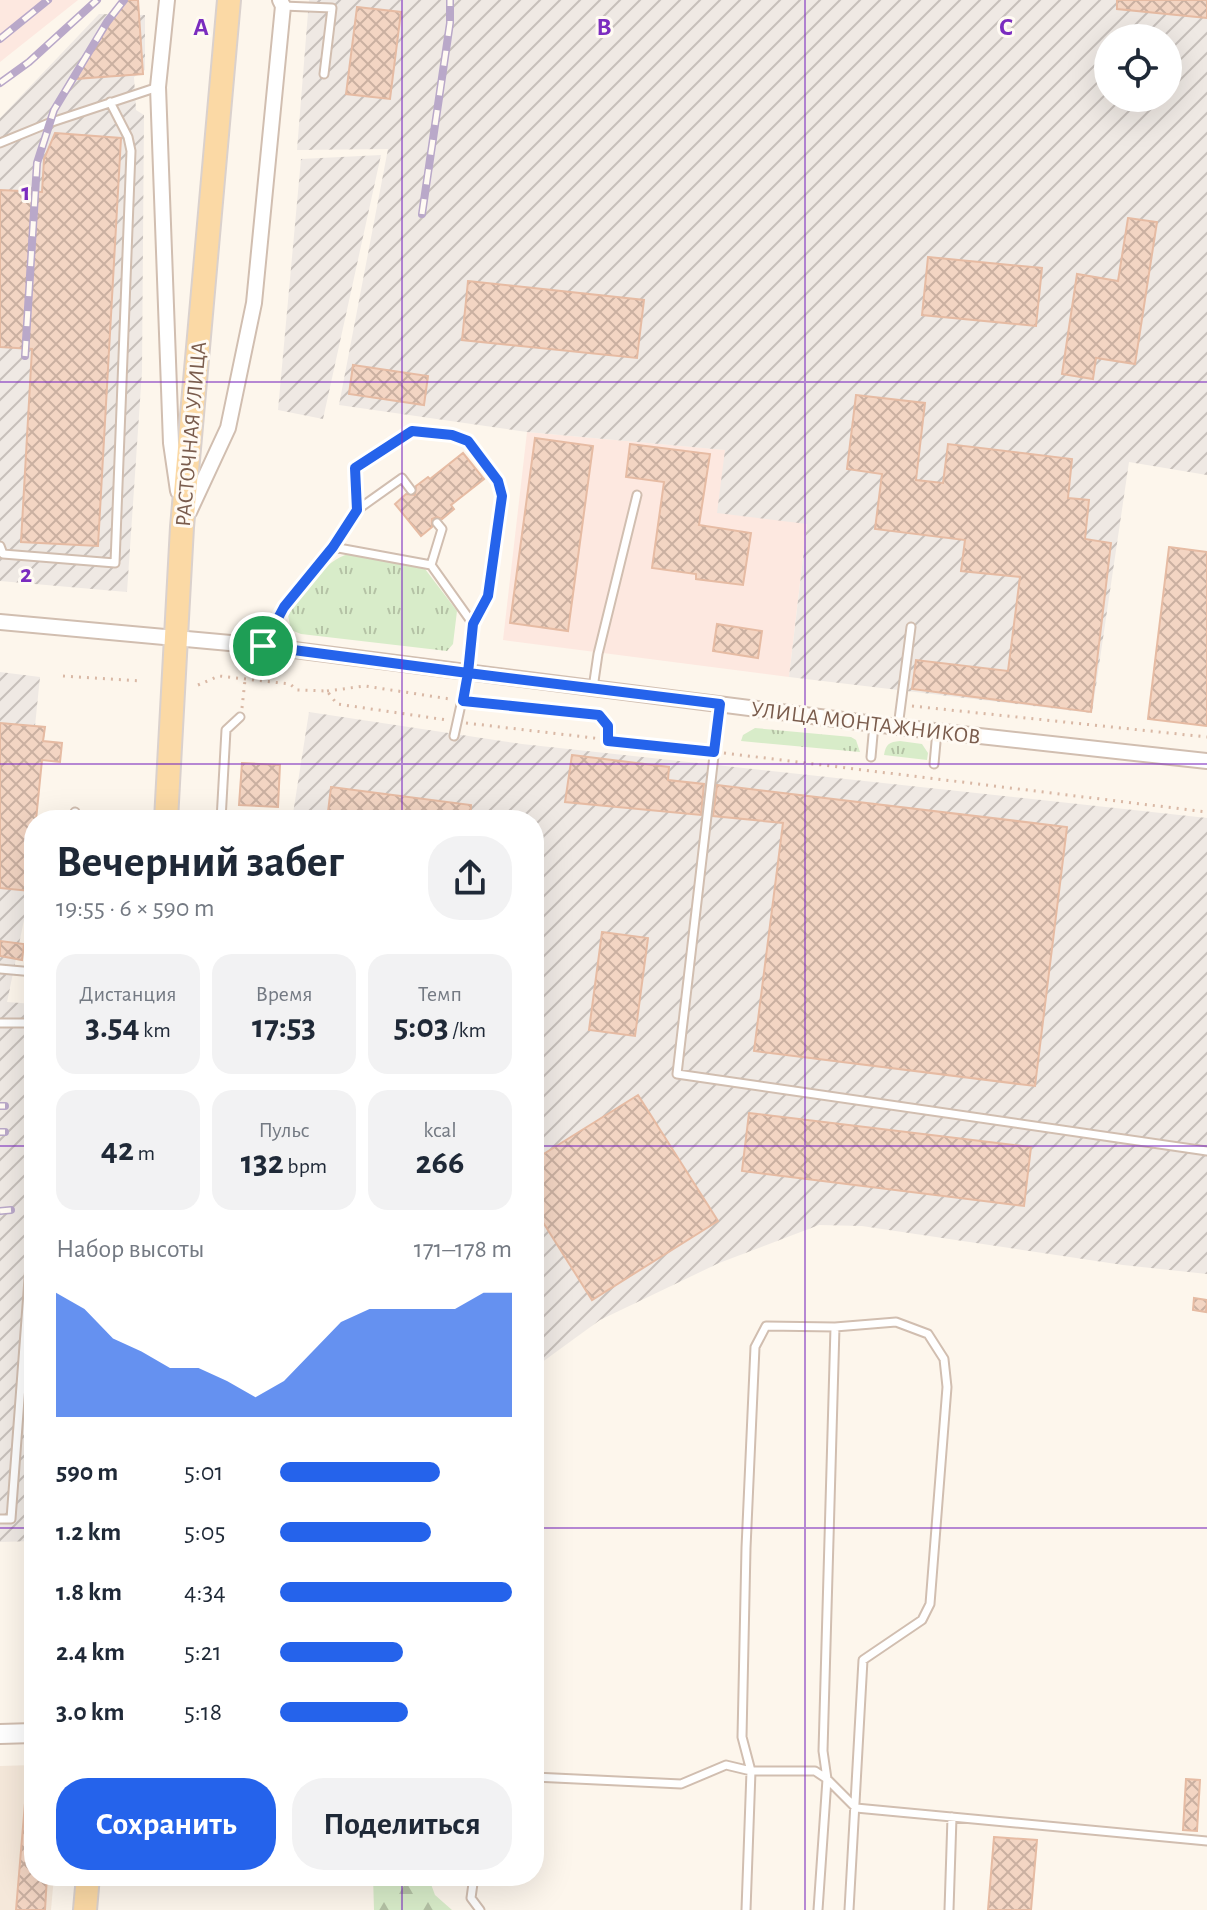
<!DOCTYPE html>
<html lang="ru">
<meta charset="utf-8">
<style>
body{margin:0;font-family:"Alegreya Sans",sans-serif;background:#f2f2f3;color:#1f2937;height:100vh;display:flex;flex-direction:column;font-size:30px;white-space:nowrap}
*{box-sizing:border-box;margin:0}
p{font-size:26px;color:#747a83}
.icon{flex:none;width:44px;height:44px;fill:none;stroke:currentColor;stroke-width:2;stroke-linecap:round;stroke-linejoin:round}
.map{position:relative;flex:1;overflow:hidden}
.drawer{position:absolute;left:24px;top:810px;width:520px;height:1076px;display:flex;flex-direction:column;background:#fff;border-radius:32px;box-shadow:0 8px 32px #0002}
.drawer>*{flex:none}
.controls{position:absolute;left:1094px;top:24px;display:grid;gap:16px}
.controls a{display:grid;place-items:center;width:88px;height:88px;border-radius:50%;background:#fff;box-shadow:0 8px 32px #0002;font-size:40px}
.pin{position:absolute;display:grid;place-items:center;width:68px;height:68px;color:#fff;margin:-34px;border:4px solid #fff;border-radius:50%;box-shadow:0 2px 8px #0007}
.round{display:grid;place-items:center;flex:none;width:84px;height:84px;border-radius:32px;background:#f2f2f3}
.headline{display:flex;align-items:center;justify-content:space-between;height:136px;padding:0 32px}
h1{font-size:44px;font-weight:700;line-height:60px}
.figures{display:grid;grid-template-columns:repeat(3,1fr);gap:12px;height:136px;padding:8px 32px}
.figures div{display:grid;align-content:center;border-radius:20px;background:#f2f2f3;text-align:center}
.figures b{font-size:34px;font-weight:700}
.figures small{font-size:22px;font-weight:400}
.figures p{font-size:22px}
.chart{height:224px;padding:16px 32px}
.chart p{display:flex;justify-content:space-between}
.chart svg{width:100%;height:144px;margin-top:8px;fill:#2563eb;opacity:.7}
.primary-button{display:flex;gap:16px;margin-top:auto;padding:16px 32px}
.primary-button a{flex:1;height:92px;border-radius:32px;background:#2563eb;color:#fff;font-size:32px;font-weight:700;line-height:92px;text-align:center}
.primary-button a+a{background:#f2f2f3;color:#1f2937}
ul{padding:0 32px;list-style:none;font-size:26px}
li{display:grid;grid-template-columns:128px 96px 1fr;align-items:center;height:60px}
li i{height:20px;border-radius:10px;background:#2563eb}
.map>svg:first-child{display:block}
.residential{fill:#f5e8da}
.commercial{fill:#fde8e0}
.industrial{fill:url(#industrial-furrows);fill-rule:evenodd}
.grass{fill:url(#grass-tufts)}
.forest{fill:url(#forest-firs)}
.building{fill:url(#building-cross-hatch);stroke:#e6bba3;stroke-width:2}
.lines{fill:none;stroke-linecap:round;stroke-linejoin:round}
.service-casing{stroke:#d1beb0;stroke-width:11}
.minor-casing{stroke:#d1beb0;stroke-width:18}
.tertiary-casing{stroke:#d1beb0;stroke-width:22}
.primary-casing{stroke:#dad1cd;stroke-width:26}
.path{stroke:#d9b8a5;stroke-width:3;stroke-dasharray:2 6;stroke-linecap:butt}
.service{stroke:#fff;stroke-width:7}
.minor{stroke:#fff;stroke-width:14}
.tertiary{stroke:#fff;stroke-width:18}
.primary{stroke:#fbd9a5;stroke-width:22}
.rail-casing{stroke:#b9a8c9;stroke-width:8}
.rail{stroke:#fffaf3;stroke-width:5;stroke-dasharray:15;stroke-linecap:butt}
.route-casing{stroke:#fff;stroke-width:16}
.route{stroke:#2563eb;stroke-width:10}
.grid{fill:none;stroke:#7b2cbf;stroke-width:2;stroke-opacity:0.55}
.labels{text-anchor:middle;stroke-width:6;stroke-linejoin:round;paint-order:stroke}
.street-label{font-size:22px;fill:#7a5c4d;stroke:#fffaf3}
.grid-label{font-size:26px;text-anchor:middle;font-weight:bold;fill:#7b2cbf;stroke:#fffaf3;stroke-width:6;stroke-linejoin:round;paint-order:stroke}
</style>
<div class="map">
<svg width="1207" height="1910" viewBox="0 0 1207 1910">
<defs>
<pattern id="industrial-furrows" width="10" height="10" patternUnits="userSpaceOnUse" patternTransform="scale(2)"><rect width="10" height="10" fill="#efe9e4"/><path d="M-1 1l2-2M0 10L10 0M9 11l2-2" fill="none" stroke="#c7c0bb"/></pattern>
<pattern id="grass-tufts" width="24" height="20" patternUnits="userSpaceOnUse" patternTransform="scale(2)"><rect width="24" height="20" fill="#d8ecc9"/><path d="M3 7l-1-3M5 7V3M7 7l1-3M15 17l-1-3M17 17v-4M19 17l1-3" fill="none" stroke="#b4c2a5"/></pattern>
<pattern id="forest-firs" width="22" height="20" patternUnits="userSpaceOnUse" patternTransform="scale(2)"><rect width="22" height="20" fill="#d8ecc9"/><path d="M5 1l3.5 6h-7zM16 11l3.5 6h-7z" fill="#b4c2a5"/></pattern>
<pattern id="building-cross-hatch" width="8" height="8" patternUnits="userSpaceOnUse" patternTransform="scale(2)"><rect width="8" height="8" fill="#f3d5c3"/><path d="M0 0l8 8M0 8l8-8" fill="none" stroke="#cab0a1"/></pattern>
</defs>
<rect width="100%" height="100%" fill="#fdf6ec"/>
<!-- residential -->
<path class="residential" d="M34,1765V1876H54L51,1910H0V1766Z"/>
<!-- commercial -->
<path class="commercial" d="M0,0H78L0,62Z
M527,432L726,450L807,523L789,677L503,640Z"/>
<!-- industrial -->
<path class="industrial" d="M309,0H1207V475L1129,462L1092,713L789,677L807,524L717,513L725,450L527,432L339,405L388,149L297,150ZM1108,38H1168V98H1108Z
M99,14L145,15V70L134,77L136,110L144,115L142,371L127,592L0,581V118Z
M381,155L323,419L278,410L301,159Z
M0,672L40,677L35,726L45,727L44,741L62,743L60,762L42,761L36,820H34L30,891L7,1002L34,1004V1541L0,1542Z
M309,712L522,744L1207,818V1274L1123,1265L862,1226L819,1225L719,1263L600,1320L534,1368V820H292Z"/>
<!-- grass -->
<path class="grass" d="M349,554L422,565L457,611L453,644L447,651L301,634L291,630L288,615C302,595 325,559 349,554Z
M755,728L851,737L856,740L860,752L741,741L743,735Z
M900,741L922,744L928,753L927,760L884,755C886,744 889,742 900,741Z"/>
<!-- forest -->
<path class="forest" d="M373,1876H428L435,1895L452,1910H374Z"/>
<!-- building -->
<path class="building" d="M125,0H138L143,74L74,79Z
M1117,0H1207V18L1117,9Z
M357,7L401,12L390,99L346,94Z
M55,133L121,138L98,546L21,542L32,349L0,347V190L42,192L44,159Z
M1128,218L1157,222L1135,364L1096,358L1093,379L1062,374L1077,274L1118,281Z
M928,257L1042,268L1036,326L922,315Z
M468,281L644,300L637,358L462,340Z
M353,365L428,376L424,405L349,394Z
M856,395L925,403L916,480L943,483L948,444L1072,459L1068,498L1089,500L1085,539L1111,543L1091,712L912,689L916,660L1008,671L1020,577L961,571L965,540L875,529L882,474L847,469Z
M535,438L593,446L568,631L510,623Z
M630,444L710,454L699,525L751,533L743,585L696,579V574L652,568L664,482L626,477Z
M463,453L484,479L451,505L454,509L442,519L437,517L432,519V527L421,536L395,504L406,494L415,495L416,486L428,477L430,479Z
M1169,547L1207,552V726L1148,719Z
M717,624L762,631L758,658L713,651Z
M0,723L45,727L43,741L62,743L60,762L42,760L36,820H34L30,891L0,888Z
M572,755L669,767L668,780L704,784L701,815L565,802Z
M242,763L280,765L278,807L239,805Z
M717,785L1067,827L1035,1086L754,1051L783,823L713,816Z
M331,787L471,805L470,820H327Z
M602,932L648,938L635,1036L589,1030Z
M0,941L24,944L22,960L0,956Z
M638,1095L718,1221L592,1300L534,1208V1160Z
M749,1113L1031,1147L1024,1206L742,1171Z
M1194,1298L1207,1300L1206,1312L1193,1310Z
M1186,1779L1200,1780L1197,1831L1183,1830Z
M25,1803L34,1804V1876H47L45,1910H16Z
M994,1837L1037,1840L1031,1910H988Z"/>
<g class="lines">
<defs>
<path id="service" d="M283,6L332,8L324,74
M0,143L49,123L158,87
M357,510L355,468L412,431L452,435L468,441L498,481L502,496L488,596L473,624
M437,523L442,529L431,565L473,624L468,673L454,736
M0,546L3,554L115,563L131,151L128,137L110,102
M333,547L431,565
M263,646L284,607L333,547L357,510L402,478L411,490
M593,688L598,654L637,495
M720,704L677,1074L1207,1151
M898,727L911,627
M871,757L874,724
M934,764L937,731
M74,820L75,812
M221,820L226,730L240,717
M0,969L34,972
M0,1023H26L34,1028
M0,1519H11L34,1212
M534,1777L681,1784L726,1765L751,1771H815L827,1779L856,1808L1207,1841
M474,1876L471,1898L480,1910
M746,1910L751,1771L742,1737L746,1548L755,1347L766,1326L835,1327L896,1322L928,1334L944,1359L947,1387L930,1604L922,1620L863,1660L849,1910
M818,1910L827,1779L823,1751L835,1327
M949,1910L952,1817"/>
<path id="minor" d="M167,0L158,87L171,443L178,491
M189,512L228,428L254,303L283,6L280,0
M0,622L263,646L898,727L1207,761"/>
<path id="tertiary" d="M0,1734L34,1733"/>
<path id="primary" d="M166,820L182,527L229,0
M85,1910L88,1876"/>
</defs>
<!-- service casing -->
<use href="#service" class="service-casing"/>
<!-- minor casing -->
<use href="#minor" class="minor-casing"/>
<!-- tertiary casing -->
<use href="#tertiary" class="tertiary-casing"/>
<!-- primary casing -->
<use href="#primary" class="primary-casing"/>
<!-- path -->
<path class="path" d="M63,676L142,681
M198,685L219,676L290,684L297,690L327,691L337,704L447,720
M327,691L365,686L450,699
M473,702L599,715L608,726V741
M912,706L1207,737
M242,708L245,680
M466,723L705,751
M724,753L1207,812"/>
<!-- service -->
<use href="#service" class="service"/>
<!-- minor -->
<use href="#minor" class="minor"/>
<!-- tertiary -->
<use href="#tertiary" class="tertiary"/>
<!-- primary -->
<use href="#primary" class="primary"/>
<defs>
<path id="rail" d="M0,39L48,0
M0,83L29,62L97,0
M422,214L450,23V0
M25,356L37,163L54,110L107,22L124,0
M0,1106H5
M0,1132H5
M0,1211L11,1210"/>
</defs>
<!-- rail casing -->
<use href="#rail" class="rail-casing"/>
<!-- rail -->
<use href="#rail" class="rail"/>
</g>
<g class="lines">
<defs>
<path id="route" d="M263,646L468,673L463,701L599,715L608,726V741L714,752L720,704L468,673L473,624L488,596L502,496L498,481L468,441L452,435L412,431L355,468L357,510L333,547L284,607L263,646"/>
</defs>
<!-- route casing -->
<use href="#route" class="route-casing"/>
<!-- route -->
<use href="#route" class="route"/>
</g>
<!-- grid -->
<path class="grid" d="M402,0V820M805,0V1910M0,382H1207M0,764H1207M0,1146H34M534,1146H1207M0,1528H34M534,1528H1207M402,1876V1910"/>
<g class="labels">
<!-- street labels -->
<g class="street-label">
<text transform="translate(190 434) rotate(-85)" y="8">РАСТОЧНАЯ УЛИЦА</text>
<text transform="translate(866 722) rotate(7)" y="8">УЛИЦА МОНТАЖНИКОВ</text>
</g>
</g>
<g class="grid-label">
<text x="201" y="35">A</text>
<text x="604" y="35">B</text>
<text x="1006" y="35">C</text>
<text x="26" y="200">1</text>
<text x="26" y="582">2</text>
</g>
</svg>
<div class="controls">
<a><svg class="icon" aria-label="locate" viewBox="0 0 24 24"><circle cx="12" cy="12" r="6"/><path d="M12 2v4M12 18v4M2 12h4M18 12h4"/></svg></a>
</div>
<div class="pin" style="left:263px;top:646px;background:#1e9e55"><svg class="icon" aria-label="arrive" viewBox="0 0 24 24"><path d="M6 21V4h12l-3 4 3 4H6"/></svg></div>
<section class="drawer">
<div class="headline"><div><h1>Вечерний забег</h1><p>19:55 · 6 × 590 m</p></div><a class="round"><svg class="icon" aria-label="share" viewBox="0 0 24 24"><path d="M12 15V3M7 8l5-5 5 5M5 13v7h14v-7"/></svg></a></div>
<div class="figures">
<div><p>Дистанция</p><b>3.54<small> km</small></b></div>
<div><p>Время</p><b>17:53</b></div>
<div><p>Темп</p><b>5:03<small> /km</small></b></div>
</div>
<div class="figures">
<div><b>42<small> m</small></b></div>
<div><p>Пульс</p><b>132<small> bpm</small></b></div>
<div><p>kcal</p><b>266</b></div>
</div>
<div class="chart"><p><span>Набор высоты</span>171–178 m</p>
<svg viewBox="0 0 160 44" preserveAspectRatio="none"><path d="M0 44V6L10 11L20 20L30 24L40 29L50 29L60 33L70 38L80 33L90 24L100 15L110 11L120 11L130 11L140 11L150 6L160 6V44z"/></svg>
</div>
<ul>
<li><b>590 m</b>5:01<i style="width:69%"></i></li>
<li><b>1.2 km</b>5:05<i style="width:65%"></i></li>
<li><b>1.8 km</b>4:34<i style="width:100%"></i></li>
<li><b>2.4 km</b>5:21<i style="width:53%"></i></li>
<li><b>3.0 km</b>5:18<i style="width:55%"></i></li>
</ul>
<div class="primary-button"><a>Сохранить</a><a>Поделиться</a></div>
</section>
</div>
